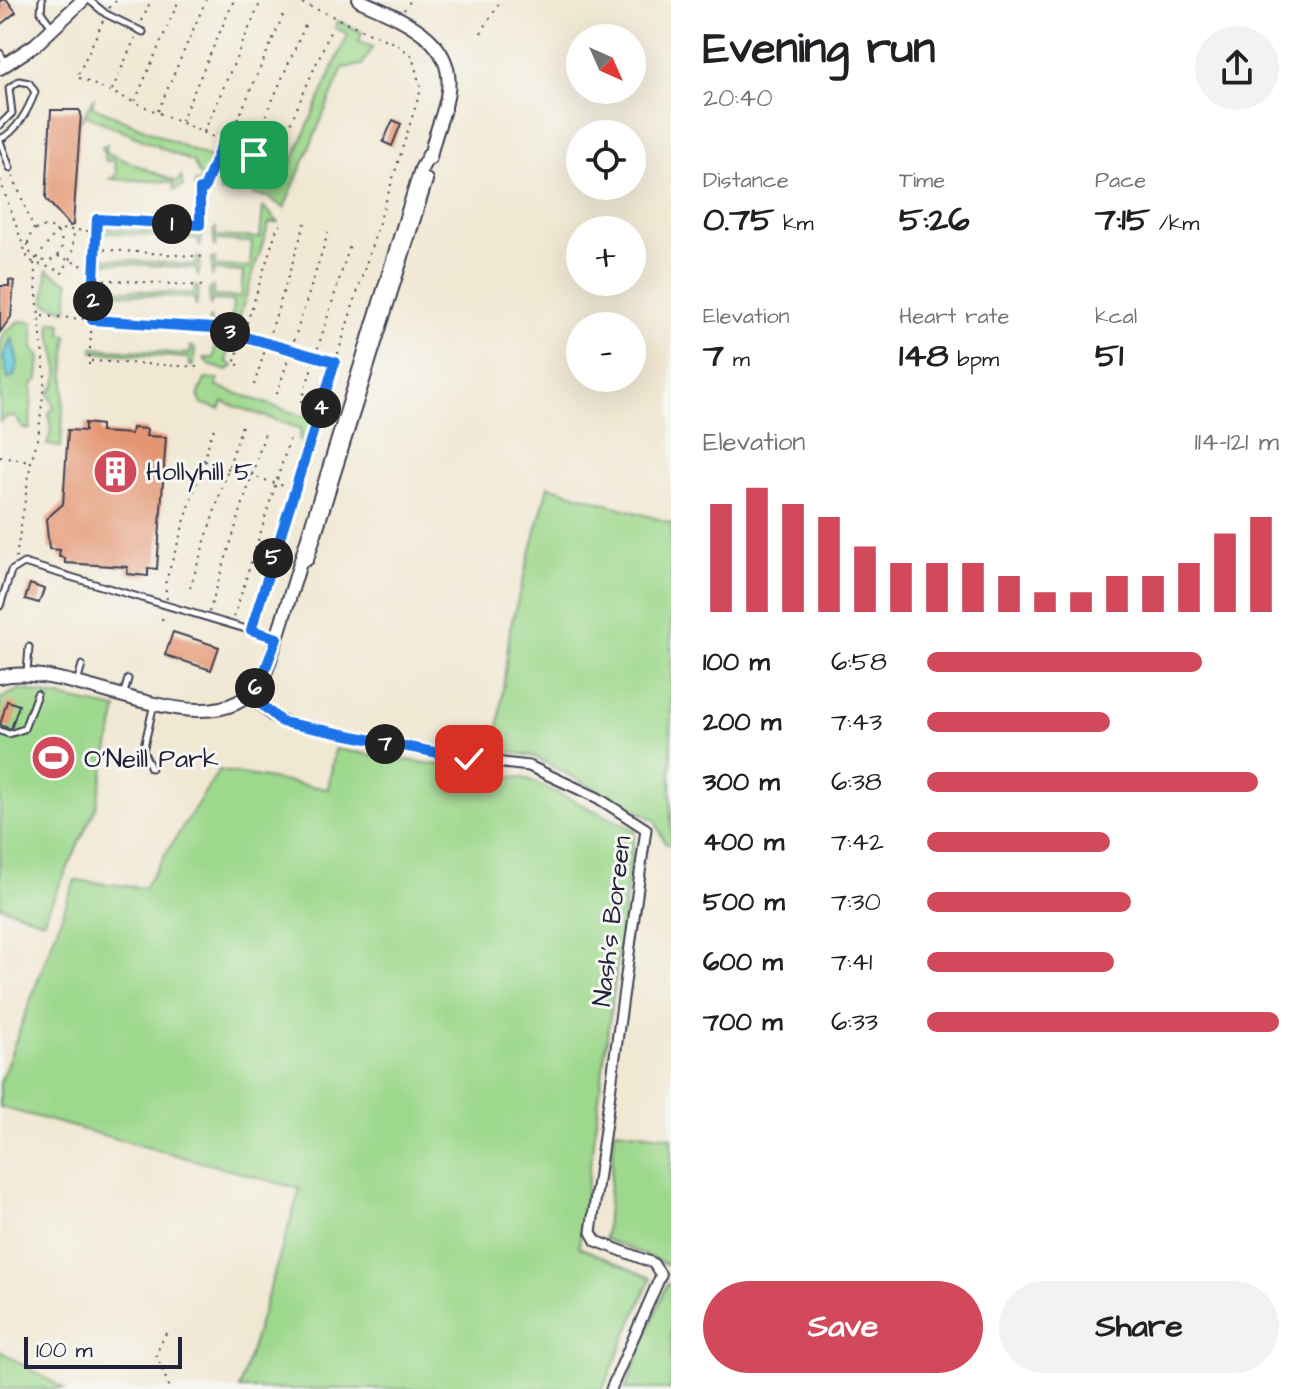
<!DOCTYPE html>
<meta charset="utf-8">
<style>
body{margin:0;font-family:"Architects Daughter",sans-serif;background:#f2f2f2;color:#202124;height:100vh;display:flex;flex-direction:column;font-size:30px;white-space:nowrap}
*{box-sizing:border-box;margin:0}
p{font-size:26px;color:#757577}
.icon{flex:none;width:44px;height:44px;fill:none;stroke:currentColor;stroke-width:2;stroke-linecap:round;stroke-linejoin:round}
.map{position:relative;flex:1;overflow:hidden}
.sheet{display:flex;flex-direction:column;background:#fff;width:640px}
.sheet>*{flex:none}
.needle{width:52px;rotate:135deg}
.tools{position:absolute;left:566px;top:24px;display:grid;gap:16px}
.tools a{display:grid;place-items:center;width:80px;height:80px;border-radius:50%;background:#fff;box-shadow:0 8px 32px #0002;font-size:40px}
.scale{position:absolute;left:24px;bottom:20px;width:158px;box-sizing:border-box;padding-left:8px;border:4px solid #22223b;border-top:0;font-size:22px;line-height:28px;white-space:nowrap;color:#22223b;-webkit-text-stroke:6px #f6f6f2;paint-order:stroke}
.pin{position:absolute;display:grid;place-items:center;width:68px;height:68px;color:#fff;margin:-34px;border-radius:16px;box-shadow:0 4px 12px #0006}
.km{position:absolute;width:40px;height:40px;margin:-20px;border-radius:50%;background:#222;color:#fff;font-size:22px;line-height:40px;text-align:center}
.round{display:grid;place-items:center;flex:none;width:84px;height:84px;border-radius:42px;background:#f2f2f2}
.overview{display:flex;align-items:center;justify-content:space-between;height:136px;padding:0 32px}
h1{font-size:44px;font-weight:700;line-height:60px}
.metrics{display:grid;grid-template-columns:repeat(3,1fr);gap:12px;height:136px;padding:8px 32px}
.metrics div{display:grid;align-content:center}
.metrics b{font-size:34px;font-weight:700}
.metrics small{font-size:22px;font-weight:400}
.metrics p{font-size:22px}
.chart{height:224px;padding:16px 32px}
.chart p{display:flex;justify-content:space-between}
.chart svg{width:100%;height:144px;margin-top:8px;stroke:#d1495b;stroke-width:6}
.action{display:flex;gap:16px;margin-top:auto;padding:16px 32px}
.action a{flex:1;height:92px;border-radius:48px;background:#d1495b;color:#fff;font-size:32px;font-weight:700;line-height:92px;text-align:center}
.action a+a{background:#f2f2f2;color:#202124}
ul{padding:0 32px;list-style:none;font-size:26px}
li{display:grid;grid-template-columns:128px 96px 1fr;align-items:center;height:60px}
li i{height:20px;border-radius:10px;background:#d1495b}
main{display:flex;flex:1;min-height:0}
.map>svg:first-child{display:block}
.green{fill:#9dd88c;stroke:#607d64;stroke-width:2}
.water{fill:#5dc7d9;stroke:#40748a;stroke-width:2}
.building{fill:#e49672}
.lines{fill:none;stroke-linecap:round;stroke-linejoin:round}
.service-casing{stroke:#414052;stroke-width:9}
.minor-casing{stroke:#414052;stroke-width:13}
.tertiary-casing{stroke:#414052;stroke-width:16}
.path{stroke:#414052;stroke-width:2;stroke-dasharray:2 6;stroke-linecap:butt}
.service{stroke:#fff;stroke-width:5}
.minor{stroke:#fff;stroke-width:9}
.tertiary{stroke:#fff;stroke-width:12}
.route-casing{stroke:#fff;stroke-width:16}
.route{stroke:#1a73e8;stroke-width:10}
.labels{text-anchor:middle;stroke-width:6;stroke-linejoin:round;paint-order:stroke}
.poi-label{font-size:26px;fill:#22223b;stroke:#f6f6f2;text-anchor:start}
.street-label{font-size:26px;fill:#22223b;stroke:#f6f6f2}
</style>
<main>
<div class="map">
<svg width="671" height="1389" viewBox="0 0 671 1389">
<rect width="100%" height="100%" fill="#f6f6f2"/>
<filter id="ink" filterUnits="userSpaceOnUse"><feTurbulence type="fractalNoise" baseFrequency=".0125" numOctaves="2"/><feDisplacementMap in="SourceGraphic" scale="16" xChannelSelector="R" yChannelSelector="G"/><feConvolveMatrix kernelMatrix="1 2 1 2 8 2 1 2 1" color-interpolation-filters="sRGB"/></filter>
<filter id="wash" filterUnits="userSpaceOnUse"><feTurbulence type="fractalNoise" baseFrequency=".006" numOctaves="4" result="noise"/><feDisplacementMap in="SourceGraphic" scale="32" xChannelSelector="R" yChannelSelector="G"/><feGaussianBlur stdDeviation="1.8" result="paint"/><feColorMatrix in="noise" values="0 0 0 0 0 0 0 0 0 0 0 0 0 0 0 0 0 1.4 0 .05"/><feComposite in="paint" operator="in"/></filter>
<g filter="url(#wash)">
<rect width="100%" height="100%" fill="#f1e8d3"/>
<!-- green -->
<path class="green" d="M338,21L362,32L359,42L373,47L362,65L343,68L284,208L268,197L254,195V187L230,186L228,193L220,192V181L231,158V166L266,182L271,174L285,178L348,34L335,28Z
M94,97L92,106L213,159L202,188H194L195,182L202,180L193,162L86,115L81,121Z
M107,144L105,152L177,182L181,176L183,187L174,190L173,182L110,179L117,175L114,160L106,161L102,146Z
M263,206L278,222L269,223L235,331L207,326L210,317L211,325L231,326L233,301L212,300L210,307L209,290L213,287V296L241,297L243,272L214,270L212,277V259L215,258V266L250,267L252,242L216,240L215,248L213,231L216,228V236L260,238Z
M199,227L203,230L200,247L198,239L100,232V228L198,235Z
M197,257L201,259L198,276L195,268L98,262V258L196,265Z
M47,270L69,283L67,310L45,303Z
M195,286L199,289L196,307L194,298L96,292V288L194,294Z
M19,321L33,322V349L40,356L38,379L32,385L30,429H24L15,417L8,416L0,422V345L3,334Z
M50,322L62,323L61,334L67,335L61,447L47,445L51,431L49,413L54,408L49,393C70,372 49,346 50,322Z
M215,330L234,335L226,361L233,366L227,371L209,365L204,358H214Z
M191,346L195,349L194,365L190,366L189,358L93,352V348L190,354Z
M331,363L307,442L299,439L301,429L223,402L220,409L202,404L198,396L205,379H218L216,386L305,417L309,408H316Z
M548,486L671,523V845L665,843L655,820L533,756L496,750L510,629Z
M20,689L117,709L96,807L43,921L0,906V699Z
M335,749L528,779L635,830L579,1247L651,1278L603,1389H239L300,1189L0,1107V1083L75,880L144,888L219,770L328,789Z
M615,1130L671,1137V1266L605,1239Z
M667,1284L671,1285V1389H625Z
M0,1351L64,1389H0Z"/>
<!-- water -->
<path class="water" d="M12,337L18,364L14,376L8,379L3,357Z"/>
<g id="blocks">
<!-- building -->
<path class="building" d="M0,0H7L16,12L0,25Z
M51,110H79L81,113L73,225L70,226L46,199Z
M393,120L401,124L392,146L383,142Z
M9,280L14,281L11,317L0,332V286H9Z
M85,423L101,425V432L131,434L132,428L147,429L146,436L166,437L157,569L148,568V576L127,574V567L65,563V558L59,557L60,550L49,549L46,519L63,504L68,430L85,431Z
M30,584L44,589L39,603L25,599Z
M173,632L219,647L211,670L165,655Z
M7,701L19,705L11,729L0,725Z"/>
</g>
</g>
<g filter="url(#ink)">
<use href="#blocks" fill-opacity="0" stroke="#414052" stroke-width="2"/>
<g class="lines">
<defs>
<path id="service" d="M42,0L41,12L52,27
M89,0L106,14L143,32
M0,53L6,64
M0,125L12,113L9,88L19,81L29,83L35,92C29,108 17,132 0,139
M0,141L10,168
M0,606L11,571L24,563L276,638
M27,673L29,647
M77,683L82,665
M124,693L128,679
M0,731L9,734L24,729L37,694
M151,768L143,751L154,704"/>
<path id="minor" d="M249,694L272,716L292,724L469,759L529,766L598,798L646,829L591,1232L596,1241L653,1263L661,1275L611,1389"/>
<path id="tertiary" d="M359,0C401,19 459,39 447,97C443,118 433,137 430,158
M0,68L35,45L83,0
M307,559L426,180
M0,677C71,657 215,759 262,679C269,667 272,652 277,638L421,169L430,153"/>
</defs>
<!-- service casing -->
<use href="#service" class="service-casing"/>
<!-- minor casing -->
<use href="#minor" class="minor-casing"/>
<!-- tertiary casing -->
<use href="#tertiary" class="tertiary-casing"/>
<!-- path -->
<path class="path" d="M109,8L117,0
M404,10L411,0
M103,21L77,77L273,163L330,32
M142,21L151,0
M481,33L501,0
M112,90L135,38
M135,101L179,0
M158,111L206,0
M181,121L234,0
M204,132L261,1
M228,142L285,11
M250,152L307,21
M13,176L34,230
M0,180L28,259C37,266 52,266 62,273L72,255L74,231
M97,219L200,225V189H204L223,142
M28 244a17 17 0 1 1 34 0a17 17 0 1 1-34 0Z
M96,249L206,257
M58,256L86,267
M96,279L204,286
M42,316L213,328L334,362
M91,361L199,367
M89,365L98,223L95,214
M239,365L234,364L278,225L283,226
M254,385L305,223
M277,394L328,233
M301,402L351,242
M0,456L30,461
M204,461L294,489
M16,558L31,461L38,439L45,377L34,263L58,229L88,231
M190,588L243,422
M167,599L165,584L213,430L218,431
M209,612L266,430
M234,617L290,438
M162,620L164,613
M254,621L421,89L412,56L398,45L295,0
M166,1333L156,1354L170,1389"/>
<!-- service -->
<use href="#service" class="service"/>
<!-- minor -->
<use href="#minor" class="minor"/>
<!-- tertiary -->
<use href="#tertiary" class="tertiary"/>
</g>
</g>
<g class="lines" filter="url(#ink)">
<defs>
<path id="route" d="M254,155L223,141L204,189H200V225L97,219L92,320L213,328L335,362L251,630L277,638L262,678L249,694L282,722L469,759"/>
</defs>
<!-- route casing -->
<use href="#route" class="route-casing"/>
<!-- route -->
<use href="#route" class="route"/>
</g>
<!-- icons -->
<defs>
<symbol id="building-disc" viewBox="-11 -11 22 22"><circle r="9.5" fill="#d1495b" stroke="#f6f6f2"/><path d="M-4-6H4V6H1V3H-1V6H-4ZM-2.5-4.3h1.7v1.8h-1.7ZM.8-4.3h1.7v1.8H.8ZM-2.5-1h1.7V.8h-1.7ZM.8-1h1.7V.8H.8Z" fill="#fff"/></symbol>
<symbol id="stadium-disc" viewBox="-11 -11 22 22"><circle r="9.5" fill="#d1495b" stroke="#f6f6f2"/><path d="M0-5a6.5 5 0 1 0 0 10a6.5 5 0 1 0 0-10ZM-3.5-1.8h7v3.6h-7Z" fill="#fff"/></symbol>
</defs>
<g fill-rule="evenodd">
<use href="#building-disc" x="90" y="446" width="51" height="51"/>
<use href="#stadium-disc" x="28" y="732" width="51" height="51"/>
</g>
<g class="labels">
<!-- poi labels -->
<g class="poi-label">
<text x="146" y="480">Hollyhill 5</text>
<text x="84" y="767">O'Neill Park</text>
</g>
<!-- street labels -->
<g class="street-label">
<text transform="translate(611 921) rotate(-83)" y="9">Nash's Boreen</text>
</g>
</g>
</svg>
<div class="tools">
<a><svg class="needle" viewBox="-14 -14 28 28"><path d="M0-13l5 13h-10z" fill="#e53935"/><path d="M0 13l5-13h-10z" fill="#757577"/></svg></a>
<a><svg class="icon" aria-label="locate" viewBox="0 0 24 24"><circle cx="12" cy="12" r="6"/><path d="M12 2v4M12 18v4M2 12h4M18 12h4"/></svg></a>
<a>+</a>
<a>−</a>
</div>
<div class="scale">100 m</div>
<div class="pin" style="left:254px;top:155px;background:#1e9e55"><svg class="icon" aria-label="arrive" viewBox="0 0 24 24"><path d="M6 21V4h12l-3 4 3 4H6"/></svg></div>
<div class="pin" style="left:469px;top:759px;background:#d93025"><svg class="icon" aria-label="check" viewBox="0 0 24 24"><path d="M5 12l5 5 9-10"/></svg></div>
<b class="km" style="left:172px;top:224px">1</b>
<b class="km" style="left:93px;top:301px">2</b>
<b class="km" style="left:230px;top:332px">3</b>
<b class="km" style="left:321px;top:408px">4</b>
<b class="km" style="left:273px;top:558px">5</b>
<b class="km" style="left:255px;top:688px">6</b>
<b class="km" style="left:385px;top:744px">7</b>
</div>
<section class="sheet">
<div class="overview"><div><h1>Evening run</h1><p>20:40</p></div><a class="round"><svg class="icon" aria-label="share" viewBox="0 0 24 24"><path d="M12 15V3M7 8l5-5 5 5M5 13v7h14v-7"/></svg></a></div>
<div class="metrics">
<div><p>Distance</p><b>0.75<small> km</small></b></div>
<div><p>Time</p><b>5:26</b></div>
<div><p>Pace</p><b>7:15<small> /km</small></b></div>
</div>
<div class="metrics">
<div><p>Elevation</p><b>7<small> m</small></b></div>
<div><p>Heart rate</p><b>148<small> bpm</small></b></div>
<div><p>kcal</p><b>51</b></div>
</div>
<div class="chart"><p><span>Elevation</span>114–121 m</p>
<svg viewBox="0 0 160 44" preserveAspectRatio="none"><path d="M5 44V11M15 44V6M25 44V11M35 44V15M45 44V24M55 44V29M65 44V29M75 44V29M85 44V33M95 44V38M105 44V38M115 44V33M125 44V33M135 44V29M145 44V20M155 44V15"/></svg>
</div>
<ul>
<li><b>100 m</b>6:58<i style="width:78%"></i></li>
<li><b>200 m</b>7:43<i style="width:52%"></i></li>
<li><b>300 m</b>6:38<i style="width:94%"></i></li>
<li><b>400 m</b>7:42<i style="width:52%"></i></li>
<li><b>500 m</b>7:30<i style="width:58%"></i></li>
<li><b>600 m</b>7:41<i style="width:53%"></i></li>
<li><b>700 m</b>6:33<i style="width:100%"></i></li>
</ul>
<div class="action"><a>Save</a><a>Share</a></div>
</section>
</main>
